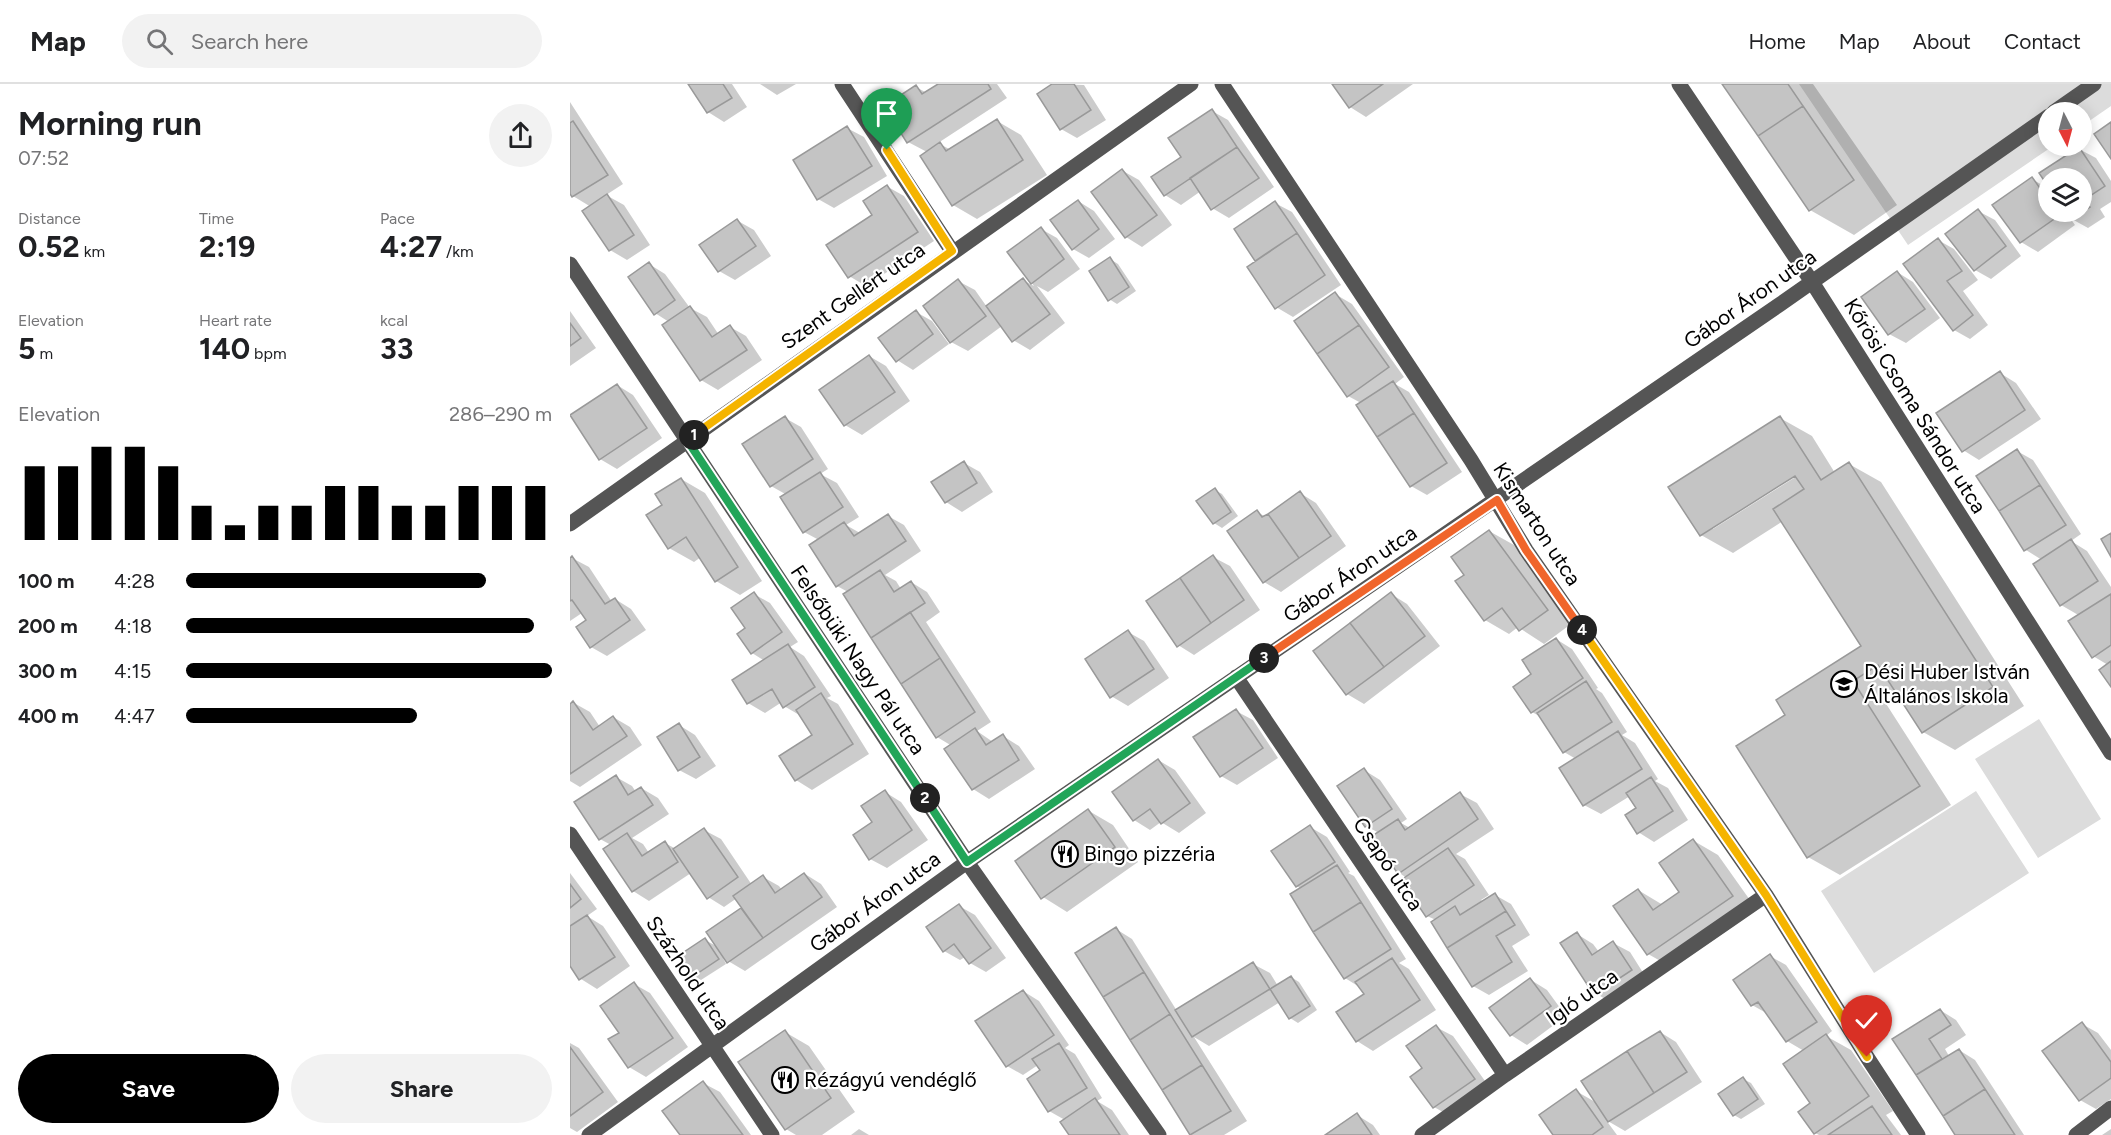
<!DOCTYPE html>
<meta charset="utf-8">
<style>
body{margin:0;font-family:Figtree,sans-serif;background:#f2f2f2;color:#202124;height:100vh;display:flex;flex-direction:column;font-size:22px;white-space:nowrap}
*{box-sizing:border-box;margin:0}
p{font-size:20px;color:#757577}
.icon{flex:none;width:33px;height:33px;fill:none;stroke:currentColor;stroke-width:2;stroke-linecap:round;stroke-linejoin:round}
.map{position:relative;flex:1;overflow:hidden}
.panel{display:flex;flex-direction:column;background:#fff;width:570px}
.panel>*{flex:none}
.needle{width:39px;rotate:174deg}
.buttons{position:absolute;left:1468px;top:18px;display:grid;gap:12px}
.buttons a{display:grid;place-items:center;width:54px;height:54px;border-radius:50%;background:#fff;box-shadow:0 3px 15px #0003;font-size:30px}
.pin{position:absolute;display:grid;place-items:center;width:51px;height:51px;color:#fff;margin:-62px -26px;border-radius:50% 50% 50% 0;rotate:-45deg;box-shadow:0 0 6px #0007}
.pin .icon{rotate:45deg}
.km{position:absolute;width:30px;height:30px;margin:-15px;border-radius:50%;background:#222;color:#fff;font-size:16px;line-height:30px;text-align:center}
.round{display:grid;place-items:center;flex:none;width:63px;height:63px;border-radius:32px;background:#f2f2f2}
.headline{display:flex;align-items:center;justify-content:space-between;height:102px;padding:0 18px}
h1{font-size:33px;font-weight:700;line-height:45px}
.stats{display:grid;grid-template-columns:repeat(3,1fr);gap:9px;height:102px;padding:6px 18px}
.stats div{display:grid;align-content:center}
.stats b{font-size:30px;font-weight:700}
.stats small{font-size:16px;font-weight:400}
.stats p{font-size:16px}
.chart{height:168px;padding:12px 18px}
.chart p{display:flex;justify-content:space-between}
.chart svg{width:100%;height:108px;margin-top:6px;stroke:#000;stroke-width:6}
.primary-button{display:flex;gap:12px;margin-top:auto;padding:12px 18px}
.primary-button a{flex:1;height:69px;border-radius:36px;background:#000;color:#fff;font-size:24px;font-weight:700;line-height:69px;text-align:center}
.primary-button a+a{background:#f2f2f2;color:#202124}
ul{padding:0 18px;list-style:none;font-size:20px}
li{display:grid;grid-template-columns:96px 72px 1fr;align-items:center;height:45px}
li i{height:15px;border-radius:8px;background:#000}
header{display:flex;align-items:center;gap:36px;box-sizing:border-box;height:84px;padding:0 30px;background:#fff;border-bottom:2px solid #e0e0e0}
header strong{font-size:28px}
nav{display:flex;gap:33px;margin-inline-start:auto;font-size:21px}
.search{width:420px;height:54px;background:#f2f2f2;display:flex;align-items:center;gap:15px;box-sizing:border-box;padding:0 21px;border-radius:33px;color:#757577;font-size:22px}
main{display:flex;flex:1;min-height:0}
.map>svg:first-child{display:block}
.green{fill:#dcdcdc}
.shadow{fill:#0003;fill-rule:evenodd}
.building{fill:#c4c4c4;stroke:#999;stroke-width:1.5}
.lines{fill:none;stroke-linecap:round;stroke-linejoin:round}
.minor{stroke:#555;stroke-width:15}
.split-1-casing{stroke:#fff;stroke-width:12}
.split-2-casing{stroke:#fff;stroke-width:12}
.split-3-casing{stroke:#fff;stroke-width:12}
.split-4-casing{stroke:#fff;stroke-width:12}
.split-5-casing{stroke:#fff;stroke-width:12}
.split-1{stroke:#f5b400;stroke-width:8}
.split-2{stroke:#22a559;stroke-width:8}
.split-3{stroke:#22a559;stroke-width:8}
.split-4{stroke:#f0652b;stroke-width:8}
.split-5{stroke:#f5b400;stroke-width:8}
.labels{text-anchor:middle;stroke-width:4.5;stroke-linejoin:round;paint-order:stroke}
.street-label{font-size:21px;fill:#000;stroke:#fff}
.poi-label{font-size:21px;fill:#000;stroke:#fff;text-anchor:start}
</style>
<header>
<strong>Map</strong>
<div class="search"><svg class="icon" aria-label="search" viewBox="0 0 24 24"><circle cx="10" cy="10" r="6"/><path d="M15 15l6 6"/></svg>Search here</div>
<nav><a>Home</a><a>Map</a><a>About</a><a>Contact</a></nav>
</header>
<main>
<section class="panel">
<div class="headline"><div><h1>Morning run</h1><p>07:52</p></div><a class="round"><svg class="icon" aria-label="share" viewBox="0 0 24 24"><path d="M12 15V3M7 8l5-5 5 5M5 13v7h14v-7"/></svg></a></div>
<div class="stats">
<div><p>Distance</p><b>0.52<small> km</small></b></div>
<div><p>Time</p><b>2:19</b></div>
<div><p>Pace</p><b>4:27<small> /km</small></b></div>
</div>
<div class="stats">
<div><p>Elevation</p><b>5<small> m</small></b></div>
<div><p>Heart rate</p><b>140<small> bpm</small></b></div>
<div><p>kcal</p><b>33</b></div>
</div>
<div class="chart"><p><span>Elevation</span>286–290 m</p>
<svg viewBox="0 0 160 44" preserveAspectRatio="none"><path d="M5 44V14M15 44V14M25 44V6M35 44V6M45 44V14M55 44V30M65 44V38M75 44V30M85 44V30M95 44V22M105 44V22M115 44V30M125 44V30M135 44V22M145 44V22M155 44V22"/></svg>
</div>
<ul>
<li><b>100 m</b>4:28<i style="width:82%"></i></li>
<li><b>200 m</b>4:18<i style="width:95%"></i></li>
<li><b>300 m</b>4:15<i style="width:100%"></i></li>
<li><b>400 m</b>4:47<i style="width:63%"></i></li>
</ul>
<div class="primary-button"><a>Save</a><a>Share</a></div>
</section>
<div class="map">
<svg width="1541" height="1051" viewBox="0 0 1541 1051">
<rect width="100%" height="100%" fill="#fff"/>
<!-- green -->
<path class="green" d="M1229,0H1541V22L1512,42V28H1479V62H1483L1338,161Z
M1469,635L1531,735L1468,774L1405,675Z
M1406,707L1459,789L1304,889L1251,807Z"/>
<!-- shadow -->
<path class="shadow" d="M120,0H162L177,23L154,38L138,28Z
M190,0H226L207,11Z
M371,0H427L437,14L368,59L381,66L427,37L451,51L477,91L407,135L383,121L357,68L338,58L346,3L357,9Z
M485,0L514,1L536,36L507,54L491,45Z
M763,0H843L796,33L780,23Z
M1154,0H1243L1327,121L1284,151L1240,126Z
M0,18L53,100L36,111L54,121L80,161L57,176L40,166L21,123L3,112L0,107Z
M642,27L658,36L704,103L659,134L642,124L631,107L611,121L595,111L583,94L613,73Z
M277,44L294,53L317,92L264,124L248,115Z
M1509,65L1526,74L1541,97V118L1530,125L1535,133L1518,144L1500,134L1505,141L1468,168L1451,158L1425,122L1462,95L1479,105V128H1512V94H1479V101L1472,90Z
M553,87L569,96L602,141L572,163L556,153Z
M318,103L334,112L364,157L296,202L279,192Z
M508,117L524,127L545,155L519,174L503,165Z
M705,119L722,128L771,201L723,233L706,223L688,178L666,146Z
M1408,127L1425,136L1451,172L1421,195L1405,186Z
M168,137L184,146L201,172L165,196L149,187Z
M471,145L487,154L510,185L478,208L467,202L495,239L460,266L443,256L432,242L398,267L381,258L355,222L388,197L405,206L417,223L453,196L464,202L439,168Z
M1368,156L1384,165L1408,196L1393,207L1418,241L1400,255L1384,246Z
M540,175L548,180L566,207L547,220L539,215Z
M79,180L95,190L120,224L137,233L149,251L160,243L176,252L192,276L148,306L131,296L99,238L85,229Z
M1327,188L1343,198L1370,234L1336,259L1319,250Z
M765,210L782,220L834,293L825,300L839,308L892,388L857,411L841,402L791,319L778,312Z
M0,227L26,264L0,282Z
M346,228L362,237L379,260L343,286L327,276Z
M299,272L316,282L340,317L292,351L275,341Z
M1430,289L1446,299L1471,335L1409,376L1393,366Z
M47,301L63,311L92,354L47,385L30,375Z
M215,334L231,343L258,385L250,390L267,399L289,433L276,441L290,449L318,432L334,441L351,467L315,491L326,497L331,505L341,498L357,508L370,528L356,538L421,638L407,647L423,658L433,652L449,662L465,685L419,715L403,705L382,662L367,653L278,508L267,502L249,456L234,448L217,411L201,402Z
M1210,334L1242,352L1265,389L1279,380L1311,398L1454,622L1385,666L1353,648L1327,607L1313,615L1381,721L1270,791L1238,773L1217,631L1293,562L1213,437L1163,469L1131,451ZM1230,386L1232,389L1143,445V442Z
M1447,367L1463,376L1511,450L1501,457L1517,467L1541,503V601L1538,581L1523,572L1510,532L1491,521L1472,476L1456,466L1408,392Z
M394,379L410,388L423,408L392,428L376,418Z
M111,395L135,409L192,497L170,511L146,497L131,473L124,478L99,464L94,421Z
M645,406L652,410L668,432L652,444L644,439Z
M730,409L746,419L776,462L711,508L694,498L659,447L687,428L696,433Z
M919,447L944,461L1001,540L974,560L948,543L939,550L915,536L896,491Z
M643,473L660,482L690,526L624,571L608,561Z
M2,474L19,483L42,518L45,515L61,525L76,546L37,572L21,563L18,537L12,529L0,537V475Z
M184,510L200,519L228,558L220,563L234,572L261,612L257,614L268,620L299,670L242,706L226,696L244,652L231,632L214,622L212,618L195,629L178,619L164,597L195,577L182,569L178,545Z
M821,510L837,520L870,562L794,620L777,610L745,568Z
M558,548L574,557L599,594L558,622L541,612Z
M986,555L1002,565L1028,604L1026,605L1032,609L1057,648L1052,651L1065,659L1088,695L1085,697L1098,704L1118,736L1084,758L1068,748V724L1060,712L1031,730L1014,721L1006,675L994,668L971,633L962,628L963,591Z
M4,619L20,628L30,643L43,633L60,643L72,661L10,703L0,697V621Z
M666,627L683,636L708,674L667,701L651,692Z
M109,641L125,651L146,682L126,695L109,686Z
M588,676L605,686L636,729L609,749L591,738L580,746L564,736L544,708Z
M794,686L810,696L837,735L831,739L840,744L890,710L907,719L924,745L886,770L895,775L919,811L911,816L913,818L925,811L941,820L960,851L942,862L958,887L919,911L903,902L866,836L857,832L837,794L829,789L809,749L796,742Z
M46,693L62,702L66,708L71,704L88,714L99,730L62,754L73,760L79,769L95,759L106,765L134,746L151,755L182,801L193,793L209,802L212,806L235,790L251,800L267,823L175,887L153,874L156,880L131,896L123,892L135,856L148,863L138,849L174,824L167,814L154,823L138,813L121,789L79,817L63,807L41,761L30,755Z
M315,708L331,718L358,756L317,784L300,775L304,738Z
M519,727L543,741L568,778L497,828L473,813Z
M740,743L757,753L780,788L778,789L784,792L836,875L829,879L839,885L866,926L803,967L787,957L796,911L791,904L775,894L731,805L727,802Z
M1124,757L1148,771L1187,826L1103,884L1078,870L1045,822L1068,806L1093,821L1111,808Z
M0,789L27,825L17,832L33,842L60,882L27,905L11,895L0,880Z
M389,822L405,831L436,874L416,888L400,879L395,873L390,876L374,867Z
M546,845L562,855L607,927L683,880L700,889L708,902L721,893L729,898L747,926L728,939L720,934L710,918L639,962L624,953L677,1037L654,1051H622L507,869Z
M1007,850L1023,860L1029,868L1043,859L1060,868L1077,895L1042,919L1025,909Z
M1200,872L1216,881L1262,947L1256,952L1281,966L1323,1027L1316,1031L1331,1051H1249L1245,1049L1234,967L1217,957L1198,930L1182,921L1165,896Z
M961,896L977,906L996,932L957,961L941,951Z
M64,900L80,909L118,963L76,993L59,983L40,956L51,949Z
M453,907L469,917L499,961L495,964L505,970L532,1014L527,1017L542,1026L559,1051H500L495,1036L479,1027L472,987L468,981L453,991L437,982Z
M1370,926L1386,936L1396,951L1375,965L1379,972L1389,966L1405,976L1454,1051H1387L1325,956Z
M1512,940L1528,949L1541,966V1015L1526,1025L1510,1016Z
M866,943L883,952L920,1004L880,1032L864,1023L854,985Z
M215,948L239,962L285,1028L252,1051H226L216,1045Z
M1090,948L1106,958L1132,998L1055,1047L1036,1036L1047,1051H985L1006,1007L1027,1019Z
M0,959L9,964L48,1018L7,1048L0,1044Z
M1173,995L1181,999L1195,1020L1171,1035L1164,1031Z
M133,999L150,1008L181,1051H112Z
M787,1031L803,1041L810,1051H757Z
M289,1045L299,1051H281Z
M1541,1045V1051H1532Z"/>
<!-- building -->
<path class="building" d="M118,0H153L162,14L137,29Z
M368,0H418L421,5L337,59L314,22L346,1L352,10Z
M482,0H504L521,26L490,46L467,10Z
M762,0H813L779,24Z
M1152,0H1218L1233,22L1188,52Z
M1233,22L1284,96L1239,127L1188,52Z
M642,25L667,63L594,112L581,93L611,73L598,54Z
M427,35L453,76L382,122L350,72L370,58L376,67Z
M3,37L38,91L2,113L0,110V39Z
M1541,38V75L1524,50Z
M277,42L302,82L247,116L223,76Z
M667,63L689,94L641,126L620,94Z
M1509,63L1535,102L1514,116L1520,123L1500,136L1495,128H1512V94H1479V104L1469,89Z
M552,85L587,131L555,154L521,108Z
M1462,93L1479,117V128H1487L1490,131L1450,159L1422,121Z
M317,101L348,148L278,194L256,161L302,131L293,117Z
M37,110L64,151L39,167L12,127Z
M508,116L529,145L502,166L480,136Z
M705,117L727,149L685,177L664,145Z
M1408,125L1436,162L1404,187L1375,150Z
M167,135L186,162L148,188L129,161Z
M471,143L494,175L461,200L437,168Z
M727,149L755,191L705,225L677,183Z
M1368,154L1392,187L1377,197L1403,231L1383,247L1333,180Z
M540,173L559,203L538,217L519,187Z
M79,178L105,216L84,231L58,193Z
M1327,187L1355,225L1318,251L1291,213Z
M453,194L480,230L442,258L416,222Z
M388,195L416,232L380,259L353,222Z
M765,208L789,241L747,270L724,237Z
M120,222L142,253L160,241L177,266L130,297L92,241Z
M346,226L363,250L326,278L308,254Z
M0,239L11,254L0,262Z
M789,241L819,283L777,313L747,270Z
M299,271L325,308L274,342L249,306Z
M1430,287L1455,326L1392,368L1366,329Z
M823,297L844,329L807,353L786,321Z
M47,300L77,344L29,376L0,331Z
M844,329L877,379L840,403L807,353Z
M215,332L243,375L200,403L172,360Z
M1210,332L1251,396L1279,378L1423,603L1352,649L1308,581L1283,597L1350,702L1237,774L1166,662L1215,631L1206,616L1291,562L1203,425L1234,405L1225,392L1130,452L1098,403Z
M1447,365L1470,401L1429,427L1406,392Z
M394,377L407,399L375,419L361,398Z
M250,388L273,423L233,449L210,413Z
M111,394L168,483L145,498L116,453L98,465L76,431L92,421L85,410Z
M1470,401L1496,441L1454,467L1429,427Z
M645,404L661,428L643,440L626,417Z
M730,407L761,452L729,474L698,430Z
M687,426L692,433L698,430L729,474L693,499L657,447Z
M318,430L336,457L266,503L239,461L274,438L284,452Z
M919,446L978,526L949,547L932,524L914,537L885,497L894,491L881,473Z
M1541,449V473L1531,455Z
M1501,455L1528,497L1490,522L1463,480Z
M643,471L674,516L641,539L610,494Z
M2,472L35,520L45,514L60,536L20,564L6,543L16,536L2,516L0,517V474Z
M310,486L324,508L341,497L355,519L301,554L273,510Z
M610,494L641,539L607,563L576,517Z
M184,508L212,548L181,570L167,550L175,544L161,524Z
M821,508L855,552L814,583L780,539Z
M1541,510V561L1522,574L1498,537Z
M340,528L370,574L331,600L301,554Z
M780,539L814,583L776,611L743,567Z
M558,546L584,585L540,614L515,575Z
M986,554L1013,594L961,629L943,603L961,590L952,576Z
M218,560L245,603L213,624L202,605L177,620L162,596Z
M370,574L405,628L366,654L331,600Z
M1541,577V603L1529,586Z
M1016,597L1042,638L993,669L967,629Z
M251,609L283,660L225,697L209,672L242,651L226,626Z
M3,617L23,646L43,632L57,652L0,690V620Z
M666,625L693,664L650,693L623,653Z
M109,639L130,673L108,687L87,653Z
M405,644L416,661L433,650L449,676L402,706L374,665Z
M1048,647L1072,685L1013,722L989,684Z
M588,675L620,719L591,740L580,725L563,737L542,708Z
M794,684L822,725L795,743L767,702Z
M46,691L58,711L71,703L83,721L29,756L4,718Z
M1081,693L1103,727L1067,750L1055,731L1066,724L1056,709Z
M315,706L342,746L299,776L283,751L302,738L291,722Z
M890,708L908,735L828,790L802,752L828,735L835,746Z
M518,725L545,763L471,815L445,777Z
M740,741L765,778L726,803L701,767Z
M134,744L168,793L137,815L103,765Z
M57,749L72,772L95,757L108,778L62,808L33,765Z
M1123,755L1163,812L1077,871L1043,822L1068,805L1083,826L1109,808L1089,779Z
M878,764L904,801L856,833L831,796Z
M767,781L791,818L743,848L720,810Z
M234,789L252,813L193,854L163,812L193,791L205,809Z
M0,800L11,815L0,824Z
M925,809L936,827L877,864L861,838L885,822L890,831Z
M791,818L821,865L774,895L743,848Z
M389,820L421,864L399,880L384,860L373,868L356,843Z
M171,824L193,854L157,879L136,848Z
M936,827L945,841L926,852L942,878L902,903L877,864Z
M17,831L45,873L9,896L0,882V842Z
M546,843L574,888L533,913L505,869Z
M1007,848L1022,871L1043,857L1062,886L1024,911L990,859Z
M135,854L149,875L122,893L108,872Z
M1200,870L1247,938L1216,958L1188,918L1181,922L1163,896Z
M822,874L850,916L786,958L766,928L794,910L785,898Z
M683,878L700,905L622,953L605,926Z
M574,888L600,930L560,956L533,913Z
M721,892L740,922L719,935L700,905Z
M960,894L981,922L940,952L919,924Z
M64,898L103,954L58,984L38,955L49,949L30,922Z
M453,906L484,951L436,983L405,937Z
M1370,925L1381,941L1359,955L1372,975L1346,991L1322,955Z
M600,930L632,981L592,1006L560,956Z
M1512,938L1541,978V994L1509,1017L1472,967Z
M866,941L905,995L863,1024L840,993L852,984L836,962Z
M215,946L261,1014L215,1046L168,978Z
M1090,947L1117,988L1084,1009L1057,967Z
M1256,950L1299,1012L1244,1050L1228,1028L1240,1019L1213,980Z
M489,959L517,1004L478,1028L457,995L470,986L462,975Z
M0,963L33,1008L0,1032Z
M1389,965L1415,1005L1373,1032L1346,991Z
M1057,967L1084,1009L1038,1038L1011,997Z
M632,981L661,1027L620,1051L592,1006Z
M1173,993L1188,1015L1163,1032L1148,1010Z
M133,997L173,1051H110L92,1027Z
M1006,1005L1033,1043L1022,1051H983L969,1031Z
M1415,1005L1445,1051H1385L1373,1032Z
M525,1014L550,1051H499L490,1038Z
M1302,1022L1322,1051H1258Z
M787,1029L802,1051H755Z"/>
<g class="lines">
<!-- minor -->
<path class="minor" d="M272,0L382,167
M652,0L901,376L956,466L1196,811L1297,973L1348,1051
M1109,0L1242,198L1541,669
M1484,28L1524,0
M0,180L397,778L589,1051
M0,440L621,0
M666,593L935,991
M0,750L202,1051
M19,1051L397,778L1209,221L1479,32
M852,1051L935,991L1196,811
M1506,1051L1541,1024"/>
</g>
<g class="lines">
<defs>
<path id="split-1" d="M124,351L382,167L317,66"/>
<path id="split-2" d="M124,351L117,356L355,714"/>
<path id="split-3" d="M355,714L397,778L694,574"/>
<path id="split-4" d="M694,574L927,416L956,466L1012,546"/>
<path id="split-5" d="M1012,546L1196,811L1297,973"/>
</defs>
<!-- split-1 casing -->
<use href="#split-1" class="split-1-casing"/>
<!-- split-2 casing -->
<use href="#split-2" class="split-2-casing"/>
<!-- split-3 casing -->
<use href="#split-3" class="split-3-casing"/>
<!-- split-4 casing -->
<use href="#split-4" class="split-4-casing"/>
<!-- split-5 casing -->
<use href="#split-5" class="split-5-casing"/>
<!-- split-1 -->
<use href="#split-1" class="split-1"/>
<!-- split-2 -->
<use href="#split-2" class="split-2"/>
<!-- split-3 -->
<use href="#split-3" class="split-3"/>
<!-- split-4 -->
<use href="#split-4" class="split-4"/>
<!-- split-5 -->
<use href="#split-5" class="split-5"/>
</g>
<!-- icons -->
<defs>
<symbol id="school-ring" viewBox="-11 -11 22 22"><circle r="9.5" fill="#fff" stroke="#000" stroke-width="1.5"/><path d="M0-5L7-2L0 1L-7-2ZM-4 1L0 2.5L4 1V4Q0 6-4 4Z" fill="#000"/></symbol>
<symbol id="restaurant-ring" viewBox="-11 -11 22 22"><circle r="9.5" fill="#fff" stroke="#000" stroke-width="1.5"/><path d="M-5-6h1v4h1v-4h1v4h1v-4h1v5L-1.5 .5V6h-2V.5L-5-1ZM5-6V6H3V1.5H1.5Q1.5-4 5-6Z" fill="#000"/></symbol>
</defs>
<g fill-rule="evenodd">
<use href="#school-ring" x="1259" y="585" width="30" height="30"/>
<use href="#restaurant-ring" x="480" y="755" width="30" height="30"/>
<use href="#restaurant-ring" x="200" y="981" width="30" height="30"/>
</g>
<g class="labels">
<!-- street labels -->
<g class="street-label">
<text transform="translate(283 212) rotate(-35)" y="7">Szent Gellért utca</text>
<text transform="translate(1180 215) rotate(-35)" y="7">Gábor Áron utca</text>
<text transform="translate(1345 322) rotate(58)" y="7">Kőrösi Csoma Sándor utca</text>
<text transform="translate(967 440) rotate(57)" y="7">Kismarton utca</text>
<text transform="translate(780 490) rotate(-34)" y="7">Gábor Áron utca</text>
<text transform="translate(288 576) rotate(56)" y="7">Felsőbüki Nagy Pál utca</text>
<text transform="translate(818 780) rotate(56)" y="7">Csapó utca</text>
<text transform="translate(305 818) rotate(-36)" y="7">Gábor Áron utca</text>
<text transform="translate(118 889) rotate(56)" y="7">Százhold utca</text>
<text transform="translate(1012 913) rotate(-35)" y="7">Igló utca</text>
</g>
<!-- poi labels -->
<g class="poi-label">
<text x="1294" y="595">Dési Huber István<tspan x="1294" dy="24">Általános Iskola</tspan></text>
<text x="514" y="777">Bingo pizzéria</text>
<text x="234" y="1003">Rézágyú vendéglő</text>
</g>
</g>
</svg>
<div class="buttons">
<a><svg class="needle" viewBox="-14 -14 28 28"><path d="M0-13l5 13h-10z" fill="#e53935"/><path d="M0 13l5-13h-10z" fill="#757577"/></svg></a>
<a><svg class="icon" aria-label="layers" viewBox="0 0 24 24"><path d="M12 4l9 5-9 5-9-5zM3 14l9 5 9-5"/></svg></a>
</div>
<div class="pin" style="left:317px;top:66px;background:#1e9e55"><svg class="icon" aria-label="arrive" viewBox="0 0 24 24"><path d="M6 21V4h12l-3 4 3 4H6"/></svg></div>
<div class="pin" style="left:1297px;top:973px;background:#d93025"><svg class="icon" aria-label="check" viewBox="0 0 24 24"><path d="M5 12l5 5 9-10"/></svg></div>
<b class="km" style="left:124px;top:351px">1</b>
<b class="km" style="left:355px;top:714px">2</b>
<b class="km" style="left:694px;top:574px">3</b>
<b class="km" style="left:1012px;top:546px">4</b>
</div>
</main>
